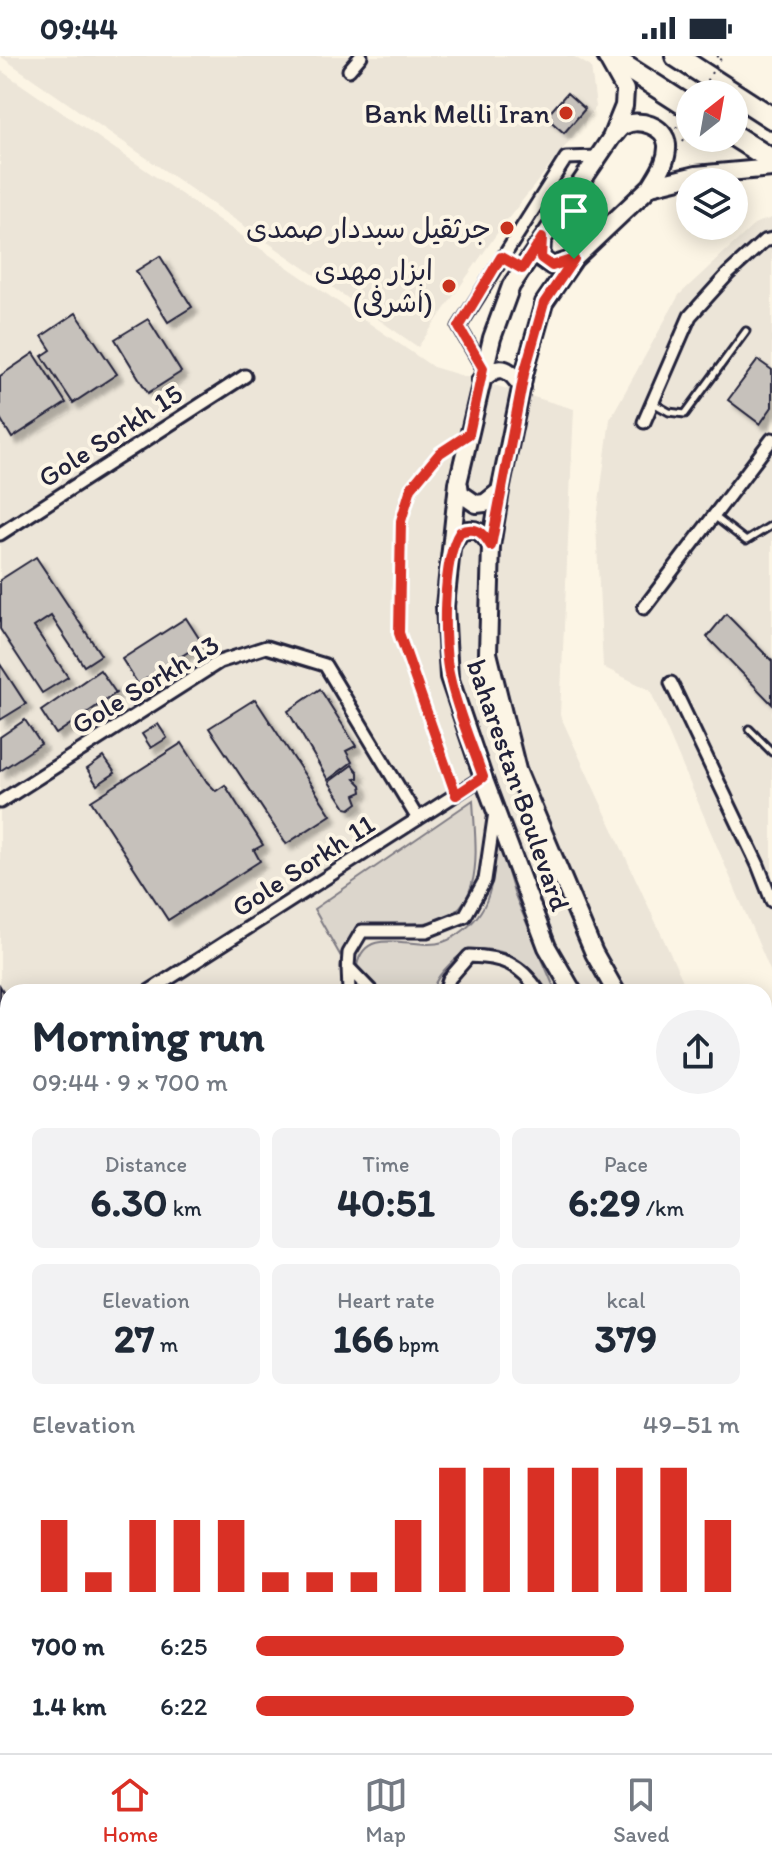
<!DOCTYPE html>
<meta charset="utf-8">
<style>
body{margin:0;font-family:Itim,"Playpen Sans Arabic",sans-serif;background:#f2f2f3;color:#1f2937;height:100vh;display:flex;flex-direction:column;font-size:30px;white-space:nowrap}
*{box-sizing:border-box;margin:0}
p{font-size:26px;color:#747a83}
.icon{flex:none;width:44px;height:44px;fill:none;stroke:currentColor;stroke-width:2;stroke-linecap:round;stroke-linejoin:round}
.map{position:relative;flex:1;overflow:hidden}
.details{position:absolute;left:0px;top:928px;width:772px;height:770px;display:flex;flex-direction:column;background:#fff;border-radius:24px 24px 0 0;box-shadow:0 4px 20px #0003}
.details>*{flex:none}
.needle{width:52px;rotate:31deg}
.tools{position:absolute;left:676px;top:24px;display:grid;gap:16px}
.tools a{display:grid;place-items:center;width:72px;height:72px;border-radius:50%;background:#fff;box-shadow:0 4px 20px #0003;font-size:40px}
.pin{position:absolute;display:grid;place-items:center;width:68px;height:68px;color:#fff;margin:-82px -34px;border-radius:50% 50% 50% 0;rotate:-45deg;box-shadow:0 0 8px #0007}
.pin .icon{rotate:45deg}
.round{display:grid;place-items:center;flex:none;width:84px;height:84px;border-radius:42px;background:#f2f2f3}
.headline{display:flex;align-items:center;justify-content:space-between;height:136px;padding:0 32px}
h1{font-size:44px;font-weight:700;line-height:60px}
.metrics{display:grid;grid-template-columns:repeat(3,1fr);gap:12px;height:136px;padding:8px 32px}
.metrics div{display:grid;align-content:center;border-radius:12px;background:#f2f2f3;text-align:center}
.metrics b{font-size:40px;font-weight:700}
.metrics small{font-size:22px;font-weight:400}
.metrics p{font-size:22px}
.chart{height:224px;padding:16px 32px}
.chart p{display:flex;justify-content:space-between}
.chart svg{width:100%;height:144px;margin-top:8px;stroke:#d93025;stroke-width:6}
ul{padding:0 32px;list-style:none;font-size:26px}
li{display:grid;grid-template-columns:128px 96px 1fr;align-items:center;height:60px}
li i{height:20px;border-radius:10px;background:#d93025}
.status{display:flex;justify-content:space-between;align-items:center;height:56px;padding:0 40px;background:#fff;direction:ltr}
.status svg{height:22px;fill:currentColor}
.tab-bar{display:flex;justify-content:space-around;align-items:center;height:112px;border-top:2px solid #e0e1e3;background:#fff;font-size:22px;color:#747a83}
.tab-bar a{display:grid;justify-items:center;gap:4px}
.tab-bar .on{color:#d93025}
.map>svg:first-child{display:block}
.built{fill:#ece5d8}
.green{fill:#dcd6cc;stroke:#7f7c84;stroke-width:2}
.building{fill:#c6c1bb;stroke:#22223b;stroke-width:2;filter:url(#shadow)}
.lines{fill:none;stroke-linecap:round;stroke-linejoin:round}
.lane-casing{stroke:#22223b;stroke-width:11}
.street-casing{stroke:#22223b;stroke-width:17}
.secondary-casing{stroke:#22223b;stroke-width:22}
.highway-casing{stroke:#22223b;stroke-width:26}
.path{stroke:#22223b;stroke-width:2;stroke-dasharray:2 6;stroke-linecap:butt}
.lane{stroke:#fcf5e5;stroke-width:5}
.street{stroke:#fcf5e5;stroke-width:11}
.secondary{stroke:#fcf5e5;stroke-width:16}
.highway{stroke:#fcf5e5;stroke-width:20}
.path-bridge{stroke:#22223b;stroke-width:2;stroke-dasharray:2 6;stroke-linecap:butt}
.route-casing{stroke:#fff;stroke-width:16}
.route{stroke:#d93025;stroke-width:10}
.poi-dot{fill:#c8321e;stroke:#fcf5e5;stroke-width:3}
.labels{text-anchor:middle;stroke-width:8;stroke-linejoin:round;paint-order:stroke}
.poi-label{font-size:28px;fill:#22223b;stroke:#fcf5e5;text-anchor:end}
.street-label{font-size:28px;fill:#22223b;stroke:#fcf5e5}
</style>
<div class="status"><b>09:44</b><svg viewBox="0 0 49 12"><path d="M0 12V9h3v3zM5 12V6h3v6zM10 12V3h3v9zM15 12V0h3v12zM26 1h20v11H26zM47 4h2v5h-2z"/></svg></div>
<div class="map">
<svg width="772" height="1697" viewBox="0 0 772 1697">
<defs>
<filter id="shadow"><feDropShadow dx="6" dy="6" stdDeviation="2" flood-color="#0004"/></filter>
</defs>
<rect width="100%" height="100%" fill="#fcf5e5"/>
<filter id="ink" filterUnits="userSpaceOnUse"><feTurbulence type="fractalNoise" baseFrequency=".0125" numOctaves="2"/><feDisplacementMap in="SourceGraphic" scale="16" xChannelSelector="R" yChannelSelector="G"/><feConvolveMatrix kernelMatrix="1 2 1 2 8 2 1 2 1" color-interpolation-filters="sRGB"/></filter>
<g filter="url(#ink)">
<!-- built -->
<path class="built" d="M0,0H573L591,11L596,51L500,173L418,291Z
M0,14L433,311L574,353L560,659L688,936H8V1690H764V1082L772,1091V1697H0Z
M772,162V919L650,634L603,611L596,469L610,363L679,239L756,167Z"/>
<!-- green -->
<path class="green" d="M473,744C475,790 489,861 424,867C401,869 379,866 356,872L340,899L314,853Z
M498,782L514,837L556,936H547C542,929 537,921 532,915C513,894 474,884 453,905C442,916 436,922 432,936H383L357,910C365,867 415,895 443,886C458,881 473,868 481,855C494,836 494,804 498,782Z"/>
<!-- building -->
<path class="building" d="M567,37L585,53L564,77L546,61Z
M160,200L192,251L168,266L136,215Z
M76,257L117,318L73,347L42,300L51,294L42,280Z
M148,263L181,316L148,337L115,283Z
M34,297L66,347L12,382L0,362V320Z
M758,304L772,314V351L760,368L728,344Z
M36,501L101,599L84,610L51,560L34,571L68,621L42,637L0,573V524Z
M726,558L772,605V648L707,581Z
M186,562L202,587L138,628L122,603Z
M0,608L26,648L0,664Z
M100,614L116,637L56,678L41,655Z
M320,633L356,690L346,695L352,706L328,724L288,655Z
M255,643L331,759L286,788L209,672Z
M25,664L41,688L0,715V681Z
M158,668L167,682L151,692L142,678Z
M182,687L207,726L216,735L225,729L263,789L254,794L260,805L168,864L91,745Z
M104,701L115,717L97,729L87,713Z
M352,709L358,716V722L355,723L361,729L362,736L355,739L358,747L350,753L346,752L329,726Z
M0,930L8,943V982L0,987Z
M0,1144L8,1157V1187L0,1193Z
M0,1230L8,1242V1290L3,1294L0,1289Z
M8,1434V1537L0,1525V1440Z
M0,1572L8,1585V1597L0,1602Z
M527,1690H665L670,1697H516Z"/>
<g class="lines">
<defs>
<path id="lane" d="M653,347L669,356L685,358L746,275
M714,460L746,485L772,469
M749,673L772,696
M455,736L399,577L401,465L411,432L440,397L465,381
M0,1218L8,1231"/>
<path id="street" d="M349,14L361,0
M483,312L459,271L566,102L597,101
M644,366L690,260L728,218L764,185L772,183
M0,478L245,320
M644,552L772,383
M671,627L758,809L772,845
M0,746L219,606L266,591L325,609L418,763
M348,911L349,897L362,875H427L465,860L485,824L495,756
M148,936L483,721
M349,936L348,911L372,936
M445,936L449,923L469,900C502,901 520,907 539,936
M0,1031L8,1026
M764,1293L772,1300
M0,1346L8,1341
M764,1410L772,1405
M0,1653L8,1648
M318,1697L329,1690"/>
<path id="secondary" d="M614,79C617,76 619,72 623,70C638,61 666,70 667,89C668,105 658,118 651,130
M542,184L541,202L552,210L574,203
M480,325C499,307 508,310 522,331
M459,429L460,437L476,448L485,447L500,435
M452,489L460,476C476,470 483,476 491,490
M573,936L547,891L483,721L449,621L445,550L458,427L492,282L511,230L611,82L624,50L625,34L606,0
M616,936L594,897L517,714L488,597L491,490L500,435L524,318L544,247L574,203L651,130L696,119L772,112
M764,1172L772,1184
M764,1233L772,1243"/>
<path id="highway" d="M609,0L690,52
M676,0L772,62
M734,80L772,104"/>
</defs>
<!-- lane casing -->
<use href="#lane" class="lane-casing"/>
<!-- street casing -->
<use href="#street" class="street-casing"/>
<!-- secondary casing -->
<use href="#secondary" class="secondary-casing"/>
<!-- highway casing -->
<use href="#highway" class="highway-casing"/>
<!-- path -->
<path class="path" d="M717,0L721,2
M683,85L690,73"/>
<!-- lane -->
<use href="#lane" class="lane"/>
<!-- street -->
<use href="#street" class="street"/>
<!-- secondary -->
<use href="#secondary" class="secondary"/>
<!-- highway -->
<use href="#highway" class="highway"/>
<!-- path-bridge -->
<path class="path-bridge" d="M698,38L721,2
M676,72L690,50"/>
</g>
</g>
<g class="lines" filter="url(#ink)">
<defs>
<path id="route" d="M542,182L541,202L552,210L574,203L544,247L524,318L491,490C483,476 476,470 460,476C442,503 442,590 450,622C457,655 472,689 483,721L456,739L399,577L401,465L411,432L440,397L469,378L483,312L459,271L501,201L522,213Z"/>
</defs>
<!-- route casing -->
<use href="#route" class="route-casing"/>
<!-- route -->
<use href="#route" class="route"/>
</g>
<!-- markers -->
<g class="poi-dot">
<circle cx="566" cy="57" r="8"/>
<circle cx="507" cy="172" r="8"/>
<circle cx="449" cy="230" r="8"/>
</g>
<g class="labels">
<!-- poi labels -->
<g class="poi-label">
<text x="550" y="67">Bank Melli Iran</text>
<text x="491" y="182">جرثقیل سبددار صمدی</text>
<text x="433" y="224">ابزار مهدی<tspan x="433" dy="32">(اشرفی)</tspan></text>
</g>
<!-- street labels -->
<g class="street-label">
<text transform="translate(110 379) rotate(-33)" y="10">Gole Sorkh 15</text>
<text transform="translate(145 628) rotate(-31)" y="10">Gole Sorkh 13</text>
<text transform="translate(519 729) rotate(71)" y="10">baharestan Boulevard</text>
<text transform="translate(303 809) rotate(-33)" y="10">Gole Sorkh 11</text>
</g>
</g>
</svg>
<div class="tools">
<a><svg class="needle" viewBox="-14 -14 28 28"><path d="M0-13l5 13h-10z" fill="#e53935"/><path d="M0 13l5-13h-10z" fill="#747a83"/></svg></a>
<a><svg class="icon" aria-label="layers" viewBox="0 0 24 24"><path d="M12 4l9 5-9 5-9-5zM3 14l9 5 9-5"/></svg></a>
</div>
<div class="pin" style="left:574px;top:203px;background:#1e9e55"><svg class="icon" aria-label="arrive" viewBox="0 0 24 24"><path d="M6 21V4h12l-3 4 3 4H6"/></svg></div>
<section class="details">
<div class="headline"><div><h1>Morning run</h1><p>09:44 · 9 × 700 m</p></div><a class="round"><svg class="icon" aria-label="share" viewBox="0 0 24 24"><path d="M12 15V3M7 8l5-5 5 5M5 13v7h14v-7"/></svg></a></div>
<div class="metrics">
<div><p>Distance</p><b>6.30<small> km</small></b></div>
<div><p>Time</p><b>40:51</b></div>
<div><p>Pace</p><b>6:29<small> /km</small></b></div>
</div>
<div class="metrics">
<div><p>Elevation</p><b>27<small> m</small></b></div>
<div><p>Heart rate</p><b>166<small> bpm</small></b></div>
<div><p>kcal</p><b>379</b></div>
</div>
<div class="chart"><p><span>Elevation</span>49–51 m</p>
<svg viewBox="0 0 160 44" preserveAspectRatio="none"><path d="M5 44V22M15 44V38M25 44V22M35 44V22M45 44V22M55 44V38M65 44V38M75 44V38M85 44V22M95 44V6M105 44V6M115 44V6M125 44V6M135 44V6M145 44V6M155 44V22"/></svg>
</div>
<ul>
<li><b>700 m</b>6:25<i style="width:76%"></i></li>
<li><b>1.4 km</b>6:22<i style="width:78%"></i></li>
</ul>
</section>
</div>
<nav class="tab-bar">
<a class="on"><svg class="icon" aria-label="home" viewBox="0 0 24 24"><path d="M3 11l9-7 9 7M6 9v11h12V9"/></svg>Home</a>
<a><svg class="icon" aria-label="map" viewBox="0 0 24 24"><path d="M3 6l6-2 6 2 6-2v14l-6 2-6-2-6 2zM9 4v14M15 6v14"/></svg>Map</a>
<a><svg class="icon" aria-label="saved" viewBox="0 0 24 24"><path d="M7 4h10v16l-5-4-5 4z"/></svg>Saved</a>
</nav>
